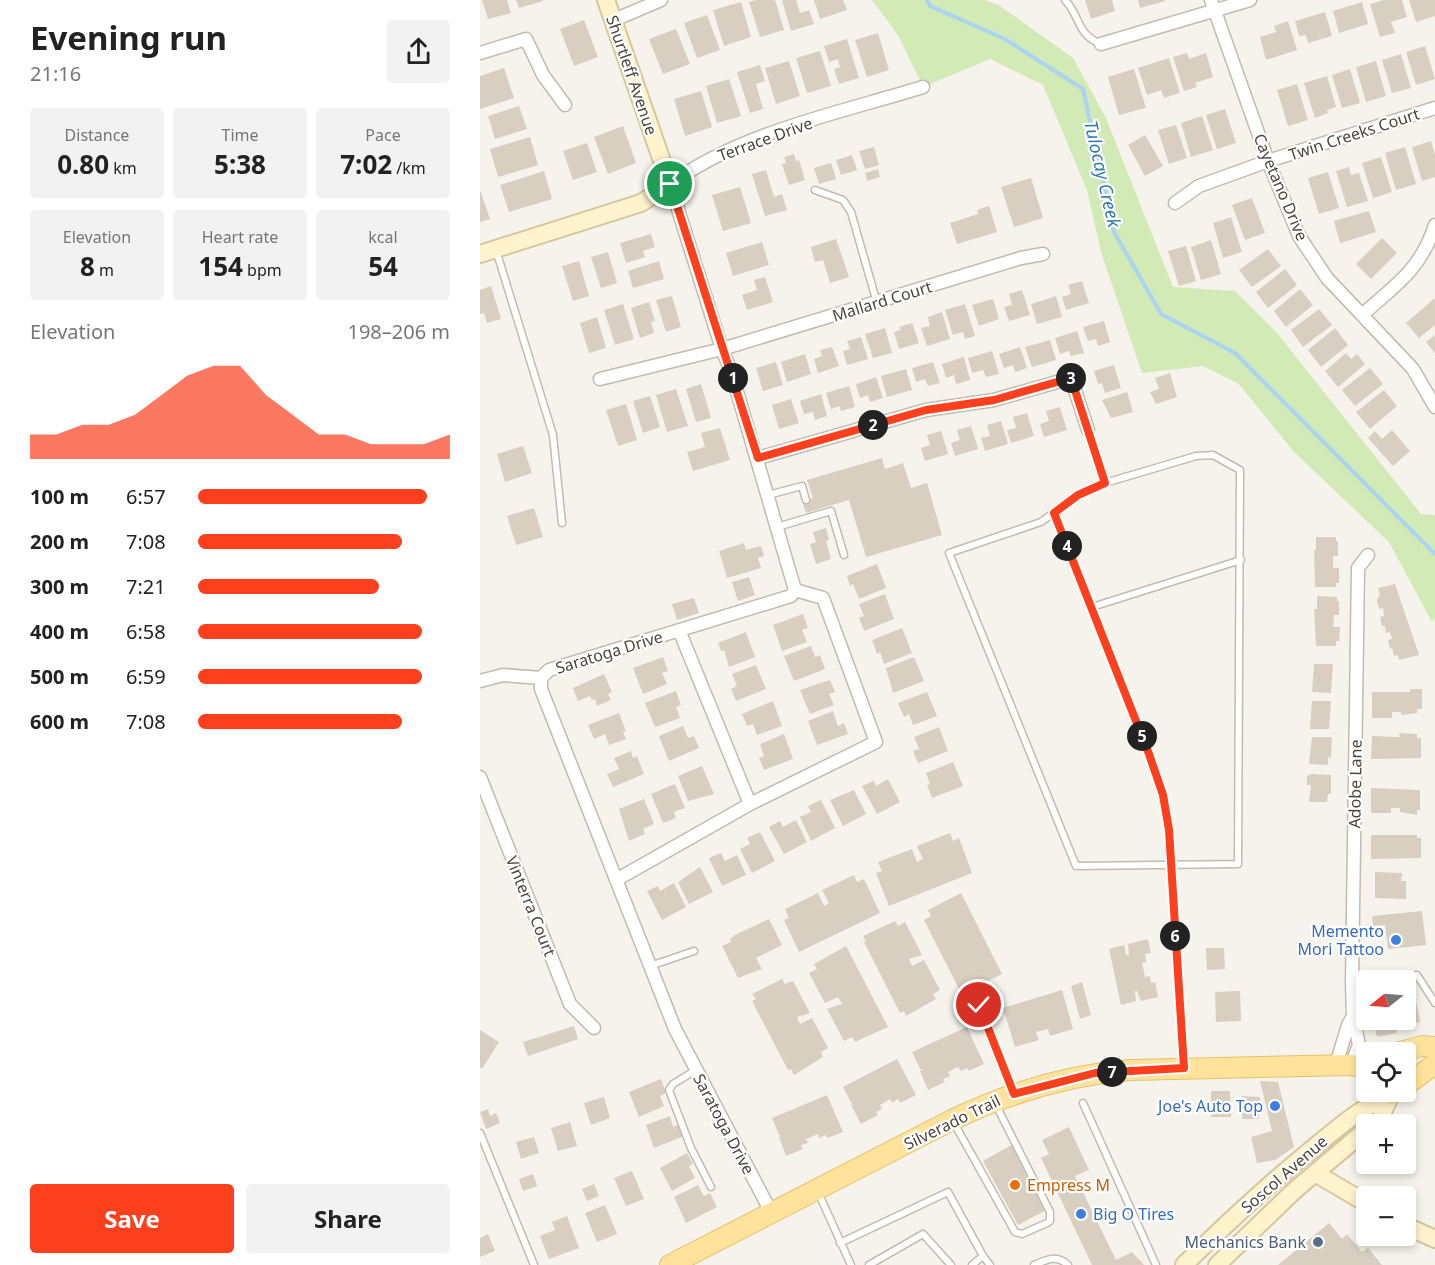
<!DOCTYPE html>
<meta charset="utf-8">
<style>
body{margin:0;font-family:"Noto Sans",sans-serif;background:#f2f2f2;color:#222;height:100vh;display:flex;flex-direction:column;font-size:22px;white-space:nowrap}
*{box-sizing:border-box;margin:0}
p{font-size:20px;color:#767676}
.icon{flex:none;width:33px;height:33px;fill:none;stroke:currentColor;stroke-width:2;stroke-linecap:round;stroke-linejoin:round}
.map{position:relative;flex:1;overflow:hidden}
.drawer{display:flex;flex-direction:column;background:#fff;width:480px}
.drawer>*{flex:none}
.needle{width:39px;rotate:253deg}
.controls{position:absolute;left:876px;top:970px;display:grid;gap:12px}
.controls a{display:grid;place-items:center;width:60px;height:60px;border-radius:6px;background:#fff;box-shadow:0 3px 9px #0003;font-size:30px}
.pin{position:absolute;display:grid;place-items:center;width:51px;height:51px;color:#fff;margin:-26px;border:3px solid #fff;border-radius:50%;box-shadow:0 2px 6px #0007}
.km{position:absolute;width:30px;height:30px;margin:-15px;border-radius:50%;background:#222;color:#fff;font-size:16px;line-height:30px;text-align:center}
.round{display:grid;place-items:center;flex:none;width:63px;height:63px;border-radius:6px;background:#f2f2f2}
.head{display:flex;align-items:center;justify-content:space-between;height:102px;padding:0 30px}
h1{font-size:33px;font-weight:700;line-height:45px}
.figures{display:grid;grid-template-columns:repeat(3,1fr);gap:9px;height:102px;padding:6px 30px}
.figures div{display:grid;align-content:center;border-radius:6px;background:#f2f2f2;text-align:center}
.figures b{font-size:26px;font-weight:700}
.figures small{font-size:16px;font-weight:400}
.figures p{font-size:16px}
.chart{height:168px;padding:12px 30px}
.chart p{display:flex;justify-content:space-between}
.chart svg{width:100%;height:108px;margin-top:6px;fill:#fc3f1d;opacity:.7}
.primary-button{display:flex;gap:12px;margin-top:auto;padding:12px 30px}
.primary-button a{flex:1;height:69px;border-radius:6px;background:#fc3f1d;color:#fff;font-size:24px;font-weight:700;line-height:69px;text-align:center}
.primary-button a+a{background:#f2f2f2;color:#222}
ul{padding:0 30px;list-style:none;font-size:20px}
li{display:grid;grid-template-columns:96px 72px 1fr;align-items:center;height:45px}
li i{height:15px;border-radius:8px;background:#fc3f1d}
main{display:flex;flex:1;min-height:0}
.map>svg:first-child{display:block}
.green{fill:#d2eab5}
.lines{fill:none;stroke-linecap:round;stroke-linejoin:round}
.stream{stroke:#a9d4f2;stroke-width:4}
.building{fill:#d8cfc1}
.lane-casing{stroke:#c2bbae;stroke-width:9}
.street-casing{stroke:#c2bbae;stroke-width:15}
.secondary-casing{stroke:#d6c79b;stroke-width:20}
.primary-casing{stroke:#e6c16a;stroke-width:22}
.lane{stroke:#fff;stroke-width:6}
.street{stroke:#fff;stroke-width:12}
.secondary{stroke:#fff3cd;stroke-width:16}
.primary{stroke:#ffe39c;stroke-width:20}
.route-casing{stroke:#fff;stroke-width:12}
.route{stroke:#fc3f1d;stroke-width:8}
.shop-dot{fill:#3f7fe0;stroke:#fff;stroke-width:2}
.food-dot{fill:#e8710a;stroke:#fff;stroke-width:2}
.service-dot{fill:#5c6f8a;stroke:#fff;stroke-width:2}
.labels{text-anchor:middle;stroke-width:4.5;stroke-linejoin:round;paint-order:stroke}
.street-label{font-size:16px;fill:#4b4439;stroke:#fff}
.shop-label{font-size:16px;fill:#366cbe;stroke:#fff;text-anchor:end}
.food-label{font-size:16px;fill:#c56008;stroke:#fff;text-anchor:start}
.service-label{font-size:16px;fill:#4e5e75;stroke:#fff;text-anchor:end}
.water-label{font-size:18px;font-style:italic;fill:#2e7ab2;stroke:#fff}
</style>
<main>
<section class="drawer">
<div class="head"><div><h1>Evening run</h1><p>21:16</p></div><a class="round"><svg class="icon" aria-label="share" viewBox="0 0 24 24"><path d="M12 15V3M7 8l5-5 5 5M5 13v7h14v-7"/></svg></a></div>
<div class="figures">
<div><p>Distance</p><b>0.80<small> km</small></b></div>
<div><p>Time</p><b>5:38</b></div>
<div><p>Pace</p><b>7:02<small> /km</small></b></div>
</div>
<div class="figures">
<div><p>Elevation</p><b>8<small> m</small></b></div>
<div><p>Heart rate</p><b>154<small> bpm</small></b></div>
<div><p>kcal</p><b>54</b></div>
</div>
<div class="chart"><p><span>Elevation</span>198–206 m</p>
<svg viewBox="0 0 160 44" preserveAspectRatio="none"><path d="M0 44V34L10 34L20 30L30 30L40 26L50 18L60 10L70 6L80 6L90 18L100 26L110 34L120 34L130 38L140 38L150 38L160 34V44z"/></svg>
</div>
<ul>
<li><b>100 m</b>6:57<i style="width:91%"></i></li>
<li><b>200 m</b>7:08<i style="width:81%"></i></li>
<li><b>300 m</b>7:21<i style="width:72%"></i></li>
<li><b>400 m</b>6:58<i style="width:89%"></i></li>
<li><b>500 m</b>6:59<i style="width:89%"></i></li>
<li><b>600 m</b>7:08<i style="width:81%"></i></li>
</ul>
<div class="primary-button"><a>Save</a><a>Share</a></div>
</section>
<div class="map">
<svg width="955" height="1265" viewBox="0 0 955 1265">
<rect width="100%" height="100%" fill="#f6f3ec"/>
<!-- green -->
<path class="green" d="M392,0H505L520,6L593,58L626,118L693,287L755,291L797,333L941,514L955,515V618L952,622L909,542L813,451L759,384L723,366L662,373L621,252L607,190L563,85L510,59L443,87L418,35Z"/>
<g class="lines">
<!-- stream -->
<path class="stream" d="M447,0L450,6L525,39L603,89L634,232L681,314L755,353L955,554"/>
</g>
<!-- building -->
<path class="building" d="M2,0H27L31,13L8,19Z
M36,0H63V1L39,8Z
M276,0H295L304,30L280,37L269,2Z
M302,0H316L320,13L329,10L334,24L311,31Z
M334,0H363L367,10L340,19Z
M605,0H632L635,11L611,19Z
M658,0H685V1L660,8Z
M904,0H922L927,17L911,22L915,33L900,37L890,4Z
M929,0H955V16L936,22Z
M261,2L271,37L244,46L233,10Z
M882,2L888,24L859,33L853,11Z
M845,12L852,36L828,43L826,35L819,36L815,21Z
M227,15L240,50L217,58L204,23Z
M104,20L118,57L94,66L80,29Z
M808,21L817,50L786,60L780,37L796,32L794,26Z
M196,29L210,64L183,74L169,39Z
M398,33L409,70L387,77L375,40Z
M367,39L379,78L359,84L354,69L360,67L358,59L349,62L344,46Z
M945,46L955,79L936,85L926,52Z
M340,51L351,86L327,93L316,58Z
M707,53L709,59L726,53L733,77L715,83L717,87L704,91L693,57Z
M921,54L931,88L912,93L902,60Z
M689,58L700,93L684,98L681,90L667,95L658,68Z
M309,61L320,96L296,104L285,68Z
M896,61L906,96L886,102L876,67Z
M280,65L285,81L276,84L283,109L270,113L257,72Z
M24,68L34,98L0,109V76Z
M654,69L666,108L639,115L628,77Z
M870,69L880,103L862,108L852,75Z
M847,76L856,107L847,110L848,113L835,118L824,83Z
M249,79L261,116L237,123L226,86Z
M817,84L828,120L808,126L797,90Z
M221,91L232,127L205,136L194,99Z
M39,106L47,129L15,139L8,116Z
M745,109L756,143L737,149L726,115Z
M722,116L733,150L711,157L701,123Z
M696,125L707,158L689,164L678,130Z
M143,126L156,163L128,174L114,137Z
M665,135L683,166L665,176L648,145Z
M50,137L58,165L18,177L10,149Z
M951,141L955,155V177L942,181L932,147Z
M107,143L117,172L93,180L83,151Z
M394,147L399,165L385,169L379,151Z
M925,147L936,184L916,190L905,153Z
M314,154L316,161L319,160L325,180L309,185L302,164L306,163L304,157Z
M372,155L377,170L361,175L356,160Z
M901,157L912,192L893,198L882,163Z
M351,163L356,179L339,184L334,168Z
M869,167L871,175L879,173L888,201L867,207L856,171Z
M398,169L400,177L387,181L385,173Z
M286,170L294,197L302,194L307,210L285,216L272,174Z
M64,171L72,199L29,212L20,185Z
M848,172L859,208L839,214L828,178Z
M551,178L563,218L534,227L521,187Z
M260,187L271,223L243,231L232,195Z
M0,190L10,219L0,222Z
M772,198L785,233L765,240L752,205Z
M509,206L517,232L477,244L470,223L498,214L497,210Z
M889,211L896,232L860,243L854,221Z
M751,217L762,252L743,258L733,223Z
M171,234L175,247L163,251L165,257L146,263L140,243Z
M902,238L917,253L891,279L876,264Z
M356,239L369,277L350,283L343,260L335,262L331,247Z
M731,240L741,274L721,280L711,247Z
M282,242L289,265L253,276L246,253Z
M706,246L716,281L699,286L688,251Z
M788,249L801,266L772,287L759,270Z
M128,252L137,283L121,288L111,257Z
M99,261L109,296L93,301L82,266Z
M179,261L184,279L153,288L148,271Z
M805,269L817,285L788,308L776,292Z
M285,277L293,302L267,310L262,295L277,290L274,280Z
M602,281L609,303L586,310L582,297L591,294L588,285Z
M11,286L21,319L7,323L4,313L0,314V290Z
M820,289L833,305L806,327L794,311Z
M542,290L550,315L529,321L524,307L532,305L529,294Z
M192,296L201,327L186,332L176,300Z
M576,296L582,317L557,324L551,304Z
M955,298V325L939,338L926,323Z
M513,299L519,319L499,326L492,305Z
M169,302L175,321L171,322L174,333L160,338L151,308Z
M143,304L154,339L135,345L124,310Z
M485,304L495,336L485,339L483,332L473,335L465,310Z
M839,309L852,325L823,347L811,330Z
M462,312L470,339L447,346L441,328L450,326L448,317Z
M117,317L126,348L109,353L100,323Z
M624,321L630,342L618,346L616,339L608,341L603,327Z
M432,323L439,343L419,349L414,332L421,330L419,327Z
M405,328L412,353L393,358L385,334Z
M855,328L868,345L841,367L828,350Z
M597,331L604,353L591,356L589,351L580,354L575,338Z
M955,335V353L946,342Z
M381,337L388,359L367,365L363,351L370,349L367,341Z
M570,340L576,360L552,367L545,347Z
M352,347L359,366L338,373L334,359L342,356L340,350Z
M540,347L547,368L535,372L533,365L524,368L519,354Z
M512,351L519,374L506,377L503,370L492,373L488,358Z
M866,353L871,359L877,354L885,364L858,387L845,371Z
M325,354L331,374L307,382L301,362Z
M484,357L490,380L476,384L474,375L466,378L462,364Z
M296,362L303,385L283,391L276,368Z
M453,362L460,383L448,386L445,379L436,382L432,368Z
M634,365L641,388L625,393L622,383L618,384L614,371Z
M890,368L903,384L875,406L862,390Z
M426,369L432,390L407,397L401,376Z
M690,373L697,397L676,404L670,392L679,389L675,378Z
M396,377L403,398L390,402L388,395L380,398L376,384Z
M221,384L231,418L216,422L206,389Z
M369,386L375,407L361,411L359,406L351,409L346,393Z
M196,389L208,426L187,432L176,395Z
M904,390L917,406L890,429L876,412Z
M647,392L653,412L631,418L622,400Z
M341,394L347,416L335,420L333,412L324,414L320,401Z
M170,396L180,427L163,433L153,401Z
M311,399L319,423L299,429L292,405Z
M146,404L157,440L138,446L126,410Z
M580,407L587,430L564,437L560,424L569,421L566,411Z
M547,413L554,436L531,443L527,430L536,428L533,417Z
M521,421L528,444L505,451L501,438L510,436L507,425Z
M491,426L498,449L475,456L471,443L480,440L477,430Z
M240,428L250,460L213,471L207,452L225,447L221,433Z
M912,430L930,451L913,466L888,438L895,431L902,439Z
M461,431L468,454L445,461L441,448L450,445L447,435Z
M43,446L52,473L25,482L17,454Z
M402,458L405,469L423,463L431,488L447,483L462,535L386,557L369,500L326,513L322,501L333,498L327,480Z
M54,508L63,537L36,545L27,516Z
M346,528L349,540L346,541L351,559L336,564L330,544L336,542L333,532Z
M836,537H856V541H858V556H853V568H859V583H856V587H835L834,550H836Z
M264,543L266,550L281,546L284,556L278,558L281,568L247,578L239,551Z
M397,564L406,588L379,599L373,584L370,586L367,576Z
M269,577L275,595L258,601L252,582Z
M915,584L939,655L919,660L918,655L914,656L912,648L910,649L908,640L912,639L910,632L906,633L905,626H902L900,617L904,616L903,608L899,609L897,600L900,595L898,588Z
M405,594L414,619L384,631L379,618L384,616L379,604Z
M837,596L857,597V601H859V615H854L853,627H860L859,641H856V646H836L834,609H837Z
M214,598L219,613L197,620L192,604Z
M323,614L328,628L322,630L327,642L302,651L293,625Z
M422,628L432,653L404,664L400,652L397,654L392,640Z
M266,632L275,657L249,667L244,650L241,651L238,643Z
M331,646L335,657L340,655L345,669L314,681L304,656Z
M183,657L188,671L182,673L187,684L163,694L153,668Z
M434,657L444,681L413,693L406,668Z
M834,664H853L851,693L832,692Z
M276,665L286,689L256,701L251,689L257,686L252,674Z
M124,674L132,692L128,694L131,700L117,706L115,699L112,700L110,696L98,701L93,688Z
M350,680L355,692L349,694L354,705L330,714L320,690Z
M930,689H942V709H937V713L921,715V712H912V718H892V692H930Z
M196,691L201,705L196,707L200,718L175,727L165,703Z
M447,692L457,716L433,725L429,714L424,717L418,703Z
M293,701L302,726L277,735L273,724L267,726L262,714Z
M832,701H851L849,729H830Z
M353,711L358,726L364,723L368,734L337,745L328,721Z
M139,713L146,731L143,732L146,739L129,745L125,734L114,739L108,725Z
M203,726L208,738L214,736L219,748L189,761L179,736Z
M459,727L468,751L438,763L433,751L439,749L434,737Z
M919,733L937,734V738H941V758L891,759L892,736L920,737Z
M304,734L313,759L284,770L279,758L284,756L280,744Z
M832,737H852L851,758L848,757V765L829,764Z
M151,751L153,758L157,756L164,774L133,787L127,774L139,769L134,758Z
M473,762L483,786L452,798L447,785L450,784L446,773Z
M222,766L234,794L208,801L198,776Z
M832,774L851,775V794H848L847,802H829L831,785H827V776Z
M408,779L420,802L397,814L382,786L394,781L396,786Z
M195,784L205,808L194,812L196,818L183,823L171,794Z
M891,788L940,790V810H937V815L920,812V808H911V813H891Z
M374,790L386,814L363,826L350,800Z
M164,799L174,824L163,829L165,834L149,841L139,809Z
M341,800L355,828L331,841L320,817L331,812L328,806Z
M316,820L327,842L304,854L289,827L300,821L303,827Z
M280,832L295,861L272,873L260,849L270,844L267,838Z
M470,833L473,841L479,838L492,873L409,906L396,873L402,871L398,862L432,849L437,862L443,859L437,846Z
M891,835H937V838H941V858L891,859Z
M241,853L245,861L257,855L266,875L242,886L229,858Z
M220,867L233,892L209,904L198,882Z
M895,872L922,873L921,881H926V899L895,898Z
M374,875L377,882L384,879L400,913L319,952L304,920L309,918L305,909L338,893L344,906L349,903L342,890Z
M194,883L206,907L182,920L167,891L178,886L180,891Z
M481,893L522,974L490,990L487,984L479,989L444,920L451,916L448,910Z
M942,911L946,945L908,949L905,925L893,926L892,916Z
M289,919L302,945L276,958L282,969L258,978L242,946L251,942L250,939L255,935Z
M415,921L418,926L425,922L442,955L429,959L432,966L444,960L460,990L453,994L456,999L426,1016L424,1011L420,1013L384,942L386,941L383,936Z
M668,939L671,953L665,954L666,962L662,963L665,977L670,976L671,983L675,982L678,997L661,1001L657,991H655L656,1001L641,1005L629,949L644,945L646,955H649L648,944Z
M366,946L408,1027L375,1042L372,1037L364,1041L347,1009L362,1004L358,997L345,1003L329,973L337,969L334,964Z
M726,948H744L745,969L727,970Z
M302,979L305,984L313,981L330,1013L317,1017L320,1024L332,1018L348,1048L341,1052L343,1057L314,1075L311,1069L308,1070L272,1001L276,999L272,994Z
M602,982L611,1015L600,1019L591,986Z
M582,990L593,1029L570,1036L568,1029L556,1032L559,1040L535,1047L523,1008Z
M760,991L761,1021L736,1022L735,992Z
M935,995L940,1022L916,1027L917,1033L897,1037L893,1020H926V997Z
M94,1026L98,1039L48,1056L43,1042Z
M487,1027L504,1064L488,1071L487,1068L481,1071L478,1067L468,1072L470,1076L463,1079L465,1082L448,1090L440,1071L443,1069H440L432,1052Z
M0,1030L19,1042L2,1069L0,1067Z
M417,1059L436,1095L420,1103L418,1099L412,1103L410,1099L400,1105L402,1109L396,1112L398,1115L381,1124L371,1105L374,1104H372L363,1087Z
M181,1079L186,1093L180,1096L184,1106L159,1117L149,1092Z
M780,1081L798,1082L814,1147L795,1160L777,1163L771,1137L792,1131Z
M731,1091H750L751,1117H731Z
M347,1095L363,1132L347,1138L346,1135L339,1138L338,1134L326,1139L328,1143L321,1145L323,1149L306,1156L299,1137L302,1136L299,1135L292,1118Z
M762,1096L780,1097L779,1119H762Z
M124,1097L130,1118L111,1125L104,1103Z
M8,1109L10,1116L16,1113L20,1123L6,1129L0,1112Z
M190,1116L193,1127L199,1124L204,1136L174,1148L166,1125Z
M90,1122L97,1146L78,1151L71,1128Z
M589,1127L609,1170L595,1176L636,1260L652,1252L664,1265H612L561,1158L569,1154L562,1140Z
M54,1137L59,1153L41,1159L36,1142Z
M533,1144L568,1209L538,1225L503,1161Z
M207,1153L213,1164L209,1166L215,1178L192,1191L180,1168Z
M152,1171L164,1199L146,1206L134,1178Z
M53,1174L57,1186L43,1191L39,1179Z
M114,1184L119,1196L107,1201L102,1189Z
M218,1185L224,1196L230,1193L237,1207L206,1223L194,1197Z
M125,1205L137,1234L117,1242L105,1213Z
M87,1216L99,1248L69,1259L60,1236L75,1230L72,1222Z
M849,1223L862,1239L867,1234L882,1252L888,1248L902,1265H798Z
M8,1234L15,1251L0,1257V1238Z"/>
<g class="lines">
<defs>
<path id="lane" d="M585,0C601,17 596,34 621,44
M335,190L363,200L371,212L397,303
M16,250L73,435L82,523
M608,430L625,483
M733,455L760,470L758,864L596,866L469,553L561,522L598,495L625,483L716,456Z
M288,495L322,486L326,500
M574,513L669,754L683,795L689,830L704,1067
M297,527L351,511L364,555
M612,607L761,560
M170,966L214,951
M873,982L937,975L955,1003
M499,1005L532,1091
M216,1070L193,1084L189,1090L211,1148L231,1187
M603,1103L676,1265
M474,1123L535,1232L542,1234L567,1223L570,1221V1212L516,1105
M0,1133L54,1265
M338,1192L371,1265
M360,1243L468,1192L503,1256L510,1265
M389,1265L443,1234L471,1265
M492,1265L503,1256
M554,1265C566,1260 577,1254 588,1265"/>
<path id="street" d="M731,0L788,161L819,236L847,278L933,369L955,407
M134,20L181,0
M621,44L770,0
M0,53L46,39L63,75L85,105
M695,203L719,186L788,161L955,108
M883,314C916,285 941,269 955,225
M120,379L242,349L541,258L563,254
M278,458L446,410L514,400L591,378L608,430
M199,630L270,804
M0,681L23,675L61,678
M0,777L90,1004L114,1028
M136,880L270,804L396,742L343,598L315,590
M856,1065L868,1025L873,1016
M871,1065L879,1045L873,1016L872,982L878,568L888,555
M291,1212L195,1029L61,689V678L69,670L311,596L315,590L251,371L242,349L190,184C262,132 359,113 443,87"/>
<path id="secondary" d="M0,254L161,203L190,184L126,0
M892,1125L900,1119L911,1094
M835,1173L886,1203
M926,1226L955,1239
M704,1265C743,1227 783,1189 826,1154C854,1131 878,1109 911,1094
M737,1265L815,1190L886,1130"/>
<path id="primary" d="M917,1053L942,1046L955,1047
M926,1085L955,1064
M910,1092L911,1094L915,1092
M190,1265L472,1120C528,1093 587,1075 650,1070L871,1065L886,1068"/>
</defs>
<!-- lane casing -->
<use href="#lane" class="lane-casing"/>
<!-- street casing -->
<use href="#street" class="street-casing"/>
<!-- secondary casing -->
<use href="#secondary" class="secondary-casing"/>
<!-- primary casing -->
<use href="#primary" class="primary-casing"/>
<!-- lane -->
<use href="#lane" class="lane"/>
<!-- street -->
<use href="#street" class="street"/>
<!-- secondary -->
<use href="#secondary" class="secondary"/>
<!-- primary -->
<use href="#primary" class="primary"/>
</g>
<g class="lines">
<defs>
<path id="route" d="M190,184L278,458L446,410L514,400L591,378L625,483L598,495L574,513L669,754L683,795L689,830L704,1068L615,1073L534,1094L499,1005"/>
</defs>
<!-- route casing -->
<use href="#route" class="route-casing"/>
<!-- route -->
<use href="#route" class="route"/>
</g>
<!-- markers -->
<g class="shop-dot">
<circle cx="916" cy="940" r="6"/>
<circle cx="795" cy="1106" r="6"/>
<circle cx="601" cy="1214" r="6"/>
</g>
<circle class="food-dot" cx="535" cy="1185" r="6"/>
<circle class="service-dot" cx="838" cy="1242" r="6"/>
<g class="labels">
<!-- street labels -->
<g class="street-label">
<text transform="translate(152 75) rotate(71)" y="6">Shurtleff Avenue</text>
<text transform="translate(874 134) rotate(-18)" y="6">Twin Creeks Court</text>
<text transform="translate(285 139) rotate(-20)" y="6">Terrace Drive</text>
<text transform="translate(801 187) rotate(67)" y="6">Cayetano Drive</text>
<text transform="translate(402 301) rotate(-17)" y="6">Mallard Court</text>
<text transform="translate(129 652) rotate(-17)" y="6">Saratoga Drive</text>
<text transform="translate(875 784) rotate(-89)" y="6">Adobe Lane</text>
<text transform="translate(51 906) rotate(68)" y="6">Vinterra Court</text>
<text transform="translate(472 1122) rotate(-26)" y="6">Silverado Trail</text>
<text transform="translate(244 1124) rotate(62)" y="6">Saratoga Drive</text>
<text transform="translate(804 1174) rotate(-41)" y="6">Soscol Avenue</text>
</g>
<!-- shop labels -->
<g class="shop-label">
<text x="904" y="937">Memento<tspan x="904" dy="18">Mori Tattoo</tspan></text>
<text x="783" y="1112">Joe's Auto Top</text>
<text x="613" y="1220" text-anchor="start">Big O Tires</text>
</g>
<!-- food labels -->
<g class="food-label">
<text x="547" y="1191">Empress M</text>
</g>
<!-- service labels -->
<g class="service-label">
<text x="826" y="1248">Mechanics Bank</text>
</g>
<!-- water labels -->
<g class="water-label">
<text transform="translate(622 174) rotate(77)" y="6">Tulocay Creek</text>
</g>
</g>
</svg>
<div class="controls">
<a><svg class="needle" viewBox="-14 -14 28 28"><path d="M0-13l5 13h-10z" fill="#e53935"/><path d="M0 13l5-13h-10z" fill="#767676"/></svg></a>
<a><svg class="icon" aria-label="locate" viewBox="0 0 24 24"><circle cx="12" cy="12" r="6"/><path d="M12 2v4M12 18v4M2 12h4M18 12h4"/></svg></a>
<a>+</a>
<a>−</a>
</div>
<div class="pin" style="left:190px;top:184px;background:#1e9e55"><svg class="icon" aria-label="arrive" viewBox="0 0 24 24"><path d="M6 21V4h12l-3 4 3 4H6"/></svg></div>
<div class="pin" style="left:499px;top:1005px;background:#d93025"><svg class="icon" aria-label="check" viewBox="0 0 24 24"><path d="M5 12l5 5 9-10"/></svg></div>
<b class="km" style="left:253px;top:378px">1</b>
<b class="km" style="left:393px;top:425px">2</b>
<b class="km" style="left:591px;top:378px">3</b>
<b class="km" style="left:587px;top:546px">4</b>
<b class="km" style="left:662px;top:736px">5</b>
<b class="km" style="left:695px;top:936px">6</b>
<b class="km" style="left:632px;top:1072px">7</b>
</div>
</main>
